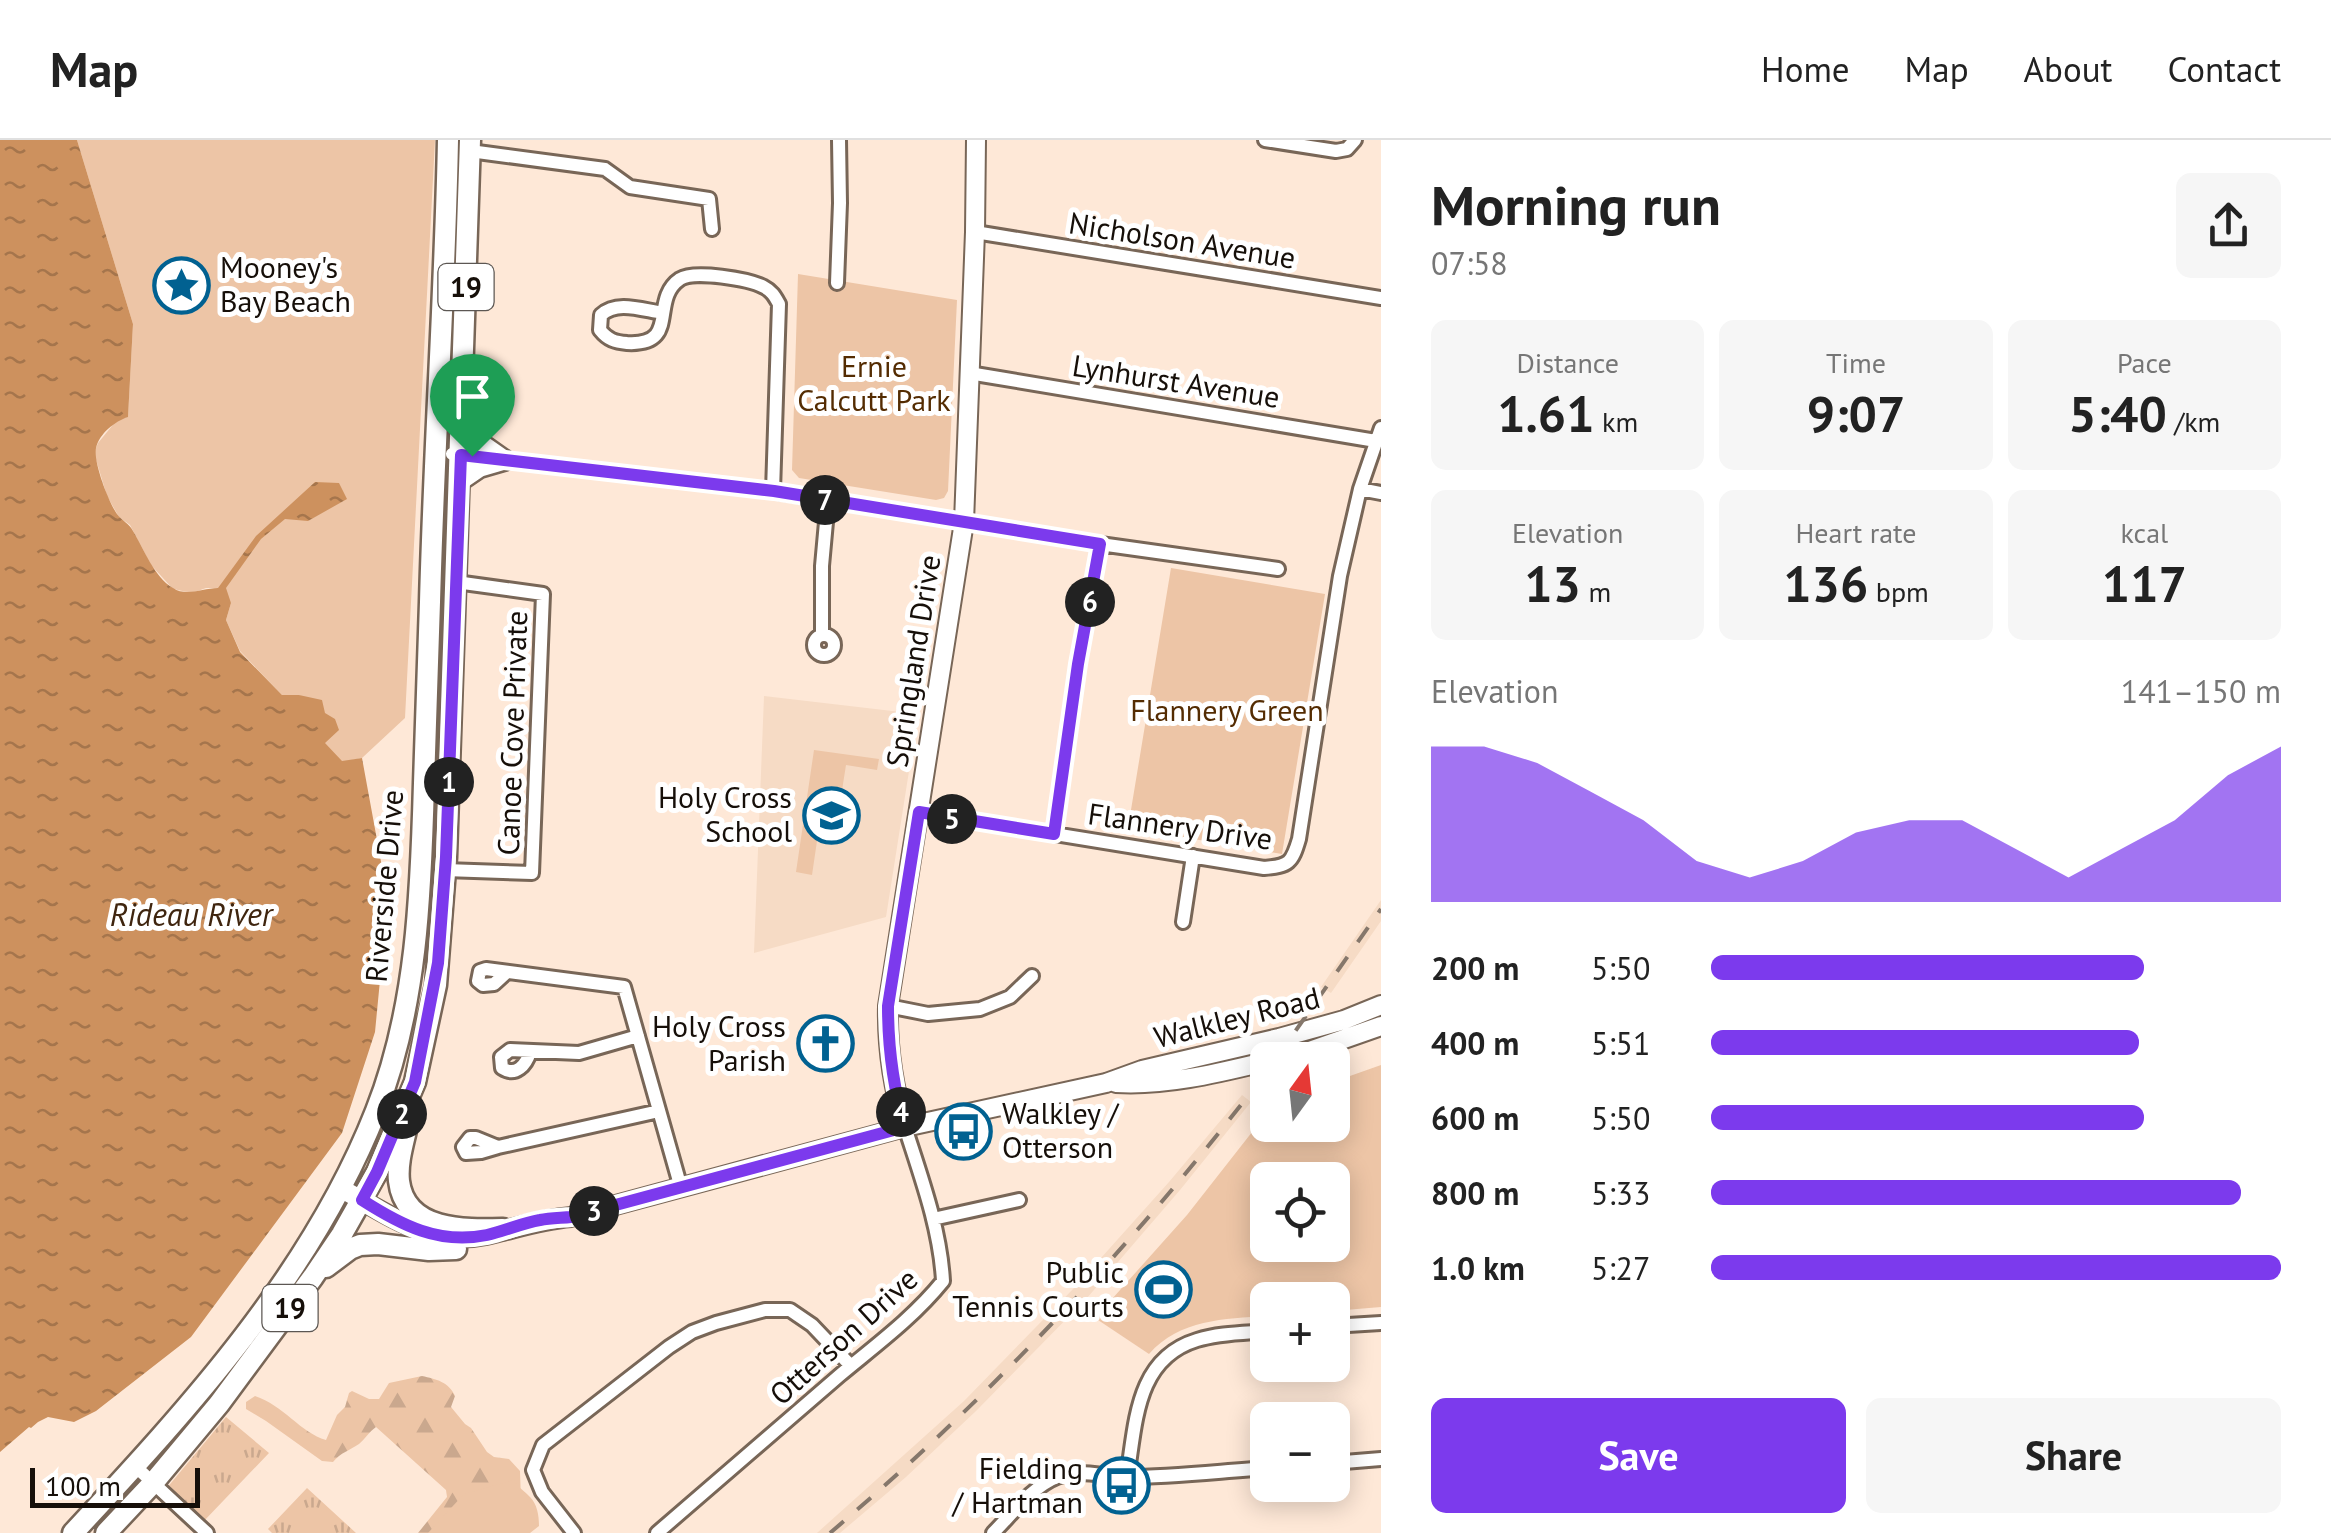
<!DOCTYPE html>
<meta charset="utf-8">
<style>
body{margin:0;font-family:"PT Sans",sans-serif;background:#f6f6f6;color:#222;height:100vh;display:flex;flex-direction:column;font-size:38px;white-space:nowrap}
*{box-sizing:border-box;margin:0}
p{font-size:32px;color:#767676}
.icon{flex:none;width:55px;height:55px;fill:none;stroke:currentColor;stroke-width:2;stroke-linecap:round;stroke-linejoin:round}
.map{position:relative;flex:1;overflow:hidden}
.drawer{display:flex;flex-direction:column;background:#fff;width:950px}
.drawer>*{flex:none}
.needle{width:65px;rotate:15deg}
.buttons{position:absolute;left:1250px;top:902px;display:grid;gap:20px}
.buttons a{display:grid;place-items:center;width:100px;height:100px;border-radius:15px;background:#fff;box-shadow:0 5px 25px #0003;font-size:50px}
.scale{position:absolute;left:30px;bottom:25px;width:170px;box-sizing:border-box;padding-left:10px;border:5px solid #160f09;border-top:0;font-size:28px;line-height:35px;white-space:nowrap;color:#160f09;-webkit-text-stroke:8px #fff;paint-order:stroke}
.pin{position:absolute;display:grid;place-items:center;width:85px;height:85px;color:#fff;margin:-102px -42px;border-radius:50% 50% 50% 0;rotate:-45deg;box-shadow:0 0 10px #0007}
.pin .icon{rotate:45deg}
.km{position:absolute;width:50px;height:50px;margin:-25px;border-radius:50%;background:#222;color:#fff;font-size:28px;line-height:50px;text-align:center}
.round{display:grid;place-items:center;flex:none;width:105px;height:105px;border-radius:15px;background:#f6f6f6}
.headline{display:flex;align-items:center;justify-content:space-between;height:170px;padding:0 50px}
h1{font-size:55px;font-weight:800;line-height:75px}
.figures{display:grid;grid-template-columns:repeat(3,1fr);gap:15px;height:170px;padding:10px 50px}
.figures div{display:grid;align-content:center;border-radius:15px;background:#f6f6f6;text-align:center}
.figures b{font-size:50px;font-weight:800}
.figures small{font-size:28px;font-weight:400}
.figures p{font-size:28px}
.chart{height:280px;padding:20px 50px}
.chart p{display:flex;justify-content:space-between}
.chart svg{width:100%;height:180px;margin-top:10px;fill:#7c3aed;opacity:.7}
.primary-button{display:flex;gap:20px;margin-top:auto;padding:20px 50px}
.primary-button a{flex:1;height:115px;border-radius:15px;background:#7c3aed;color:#fff;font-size:40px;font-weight:800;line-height:115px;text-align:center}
.primary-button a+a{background:#f6f6f6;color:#222}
ul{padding:0 50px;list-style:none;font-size:32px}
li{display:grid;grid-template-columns:160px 120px 1fr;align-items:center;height:75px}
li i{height:25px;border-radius:12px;background:#7c3aed}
header{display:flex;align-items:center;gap:60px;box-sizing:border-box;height:140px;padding:0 50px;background:#fff;border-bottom:2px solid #e0e0e0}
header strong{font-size:48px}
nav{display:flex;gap:55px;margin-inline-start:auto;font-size:35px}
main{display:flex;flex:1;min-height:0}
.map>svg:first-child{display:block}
.built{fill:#f6dbc5}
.grass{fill:url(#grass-tufts)}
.forest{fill:url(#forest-firs)}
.park{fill:#edc5a6;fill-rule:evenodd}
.water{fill:url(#water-ripples)}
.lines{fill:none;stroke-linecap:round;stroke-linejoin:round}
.street-casing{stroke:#786657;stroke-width:18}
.secondary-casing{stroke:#786657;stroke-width:22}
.primary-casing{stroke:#786657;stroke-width:25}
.street{stroke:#fff;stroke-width:12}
.secondary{stroke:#fff;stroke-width:18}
.primary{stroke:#fff;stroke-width:20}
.rail{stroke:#85776b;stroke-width:4;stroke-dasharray:18 18;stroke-linecap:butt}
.route-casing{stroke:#fff;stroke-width:20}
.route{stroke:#7c3aed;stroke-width:12}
.labels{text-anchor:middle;stroke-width:10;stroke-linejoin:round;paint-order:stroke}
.shield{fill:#fff;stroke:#5c5753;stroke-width:2.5}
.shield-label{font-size:28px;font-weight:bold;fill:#160f09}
.street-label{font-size:30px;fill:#160f09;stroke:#fff}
.poi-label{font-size:30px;fill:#160f09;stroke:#fff;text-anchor:end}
.park-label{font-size:30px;fill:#542c02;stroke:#fff}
.water-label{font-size:32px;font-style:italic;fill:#3f250f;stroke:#fff}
</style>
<header>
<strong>Map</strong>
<nav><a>Home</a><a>Map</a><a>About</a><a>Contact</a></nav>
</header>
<main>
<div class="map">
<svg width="1381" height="1393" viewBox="0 0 1381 1393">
<defs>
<pattern id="grass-tufts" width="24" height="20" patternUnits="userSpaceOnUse" patternTransform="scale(2.5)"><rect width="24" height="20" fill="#edc5a6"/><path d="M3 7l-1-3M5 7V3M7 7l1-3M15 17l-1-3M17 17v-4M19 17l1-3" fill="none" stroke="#caa88e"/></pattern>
<pattern id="forest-firs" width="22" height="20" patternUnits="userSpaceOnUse" patternTransform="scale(2.5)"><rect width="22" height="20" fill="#edc5a6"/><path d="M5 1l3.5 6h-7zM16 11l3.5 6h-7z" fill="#caa88e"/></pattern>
<pattern id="water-ripples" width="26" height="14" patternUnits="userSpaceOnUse" patternTransform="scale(2.5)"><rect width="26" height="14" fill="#cd915e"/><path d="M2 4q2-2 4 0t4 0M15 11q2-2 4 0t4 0" fill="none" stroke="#a5754c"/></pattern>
</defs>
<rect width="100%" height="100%" fill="#fee8d7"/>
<!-- built -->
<path class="built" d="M764,556L918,574L886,777L754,813Z
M1381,760V781L1331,853L1321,847Z
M1242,955L1251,962L1180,1050L1087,1158L976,1271L906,1337L840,1393H817L964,1261L1075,1147L1169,1042Z"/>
<!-- grass -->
<path class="grass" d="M226,1277L269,1313L203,1382L166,1349Z
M307,1348L356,1393H272L268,1389Z"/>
<!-- forest -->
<path class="forest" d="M422,1236C436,1239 449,1242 455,1256L451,1267L465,1284L471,1288L487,1312L494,1317L509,1319L520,1331L521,1361L526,1393H418L447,1357L446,1350L376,1287C369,1292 365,1299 359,1304C349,1311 341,1312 333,1322L322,1321L266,1281L246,1269V1262L255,1256C283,1265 301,1293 326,1300L337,1275L345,1267L349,1253L352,1251L369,1259H379L389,1243Z"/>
<!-- park -->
<path class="park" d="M77,0H435L405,578L362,618L342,622L324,603L325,573L299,555H282L240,511L226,480L231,463L218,448H206L192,453L173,449L151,425L130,385L119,377L107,356L94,313L98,303L116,281L128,276L133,184Z
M798,134L957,160L948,351L944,358L936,360L799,338L792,330Z
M1171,428L1325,454L1282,714L1128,688Z
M814,610L879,619L877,630L846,625L835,695L830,694L829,703L817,701L812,735L796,732Z
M1381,925V1167L1333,1171L1332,1160H1268L1267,1176C1224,1179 1180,1179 1149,1214L1095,1178L1187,1075L1267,973L1268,985H1332L1333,942ZM1332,1040V1105H1268V1040Z
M514,1340C519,1349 524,1350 530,1357C537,1364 539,1375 539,1386L530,1393H428L464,1354Z"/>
<!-- water -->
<path class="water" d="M0,0H77L133,184L128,277C115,281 99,294 96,308C93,322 109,363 117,374C122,381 129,383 133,391C144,409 154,437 173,448C186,457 203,448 218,448L256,396L315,342L339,343L347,359L308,381L285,379L261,399L226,448L231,463L226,480L240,512L282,555H299L322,560L325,573L335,579L339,590L325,603L342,621L362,618L384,738V799L375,892L342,993L191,1197L96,1271L74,1282L48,1277L38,1282L31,1288L29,1287L0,1312Z"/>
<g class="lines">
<defs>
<path id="street" d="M1265,0L1336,11L1347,9L1355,0
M470,11L605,29L630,47L709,59L712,89
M975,92L1381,158
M837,143L840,63L839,0
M663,173C642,170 617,160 601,175L600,190C608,200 615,202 627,203C681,206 649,160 680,139C694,130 749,139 764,147C772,151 775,157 779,164L773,351
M969,233L1376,301
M452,314L773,351L1100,404L1278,429
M1360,349L1381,353
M814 505a10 10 0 1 1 20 0a10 10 0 1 1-20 0Z
M822,495V426L828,360
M919,672L1264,728C1289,726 1292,723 1299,699L1340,436L1360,349L1381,288
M1054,694L1078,524L1100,404
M445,730L532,733L543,454L456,442
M1183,782L1193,716
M507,832L494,844L483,845L478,841L480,831L486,829L624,847L681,1048
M888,866L928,874L980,869L1010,857L1032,836
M530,912C526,925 516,937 502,928L501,917L510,910L579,913L638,896
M498,1007L481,1012L466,1013L463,1007L470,998H476L498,1007L659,971
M933,1079L1019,1060
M1332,1186L1381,1183
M1332,1323L1381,1319
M135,1326L207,1393
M1127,1337C1136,1284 1135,1219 1197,1200C1219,1193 1245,1193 1268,1191
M574,1393L542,1352L533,1330L543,1305L669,1207L692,1192L716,1183L765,1170H790L812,1185L851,1226
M657,1393C718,1340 779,1288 840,1235C876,1205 913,1178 943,1141C940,1088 921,1037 905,987
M993,1393C1012,1374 1032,1347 1057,1337C1079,1328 1104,1337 1127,1337C1174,1337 1221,1331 1268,1328"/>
<path id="secondary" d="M1274,920L1301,914L1381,886
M1116,943C1167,946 1218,933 1268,921
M905,987C893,947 887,907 888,866L964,382L975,92L976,0
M340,1048C388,1074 429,1107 486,1095C517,1088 539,1080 571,1077L905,987L1106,943L1142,930L1279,898L1344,880L1381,865"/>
<path id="primary" d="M462,283L483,306L503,320
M460,340L479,327L503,320
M407,986C403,1004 397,1023 399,1041C405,1092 466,1090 503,1089
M326,1127L350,1109L360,1105L378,1104L429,1110L456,1109
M73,1393C190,1267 312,1134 376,971C417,868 421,753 424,643C426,583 428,522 430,462C434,308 445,154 448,0
M106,1393L153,1343L219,1264L313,1137L342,1094L377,1032L415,942L436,845L446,717L470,0"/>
</defs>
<!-- street casing -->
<use href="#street" class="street-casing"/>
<!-- secondary casing -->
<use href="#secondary" class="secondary-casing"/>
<!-- primary casing -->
<use href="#primary" class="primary-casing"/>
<!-- street -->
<use href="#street" class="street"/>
<!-- secondary -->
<use href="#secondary" class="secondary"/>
<!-- primary -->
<use href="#primary" class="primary"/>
<!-- rail -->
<path class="rail" d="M1275,920L1381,769
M830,1393C992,1256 1139,1099 1268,930"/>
</g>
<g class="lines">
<defs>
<path id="route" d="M461,315L774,351L1100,404L1078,524L1054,694L919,672L888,866C888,907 893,947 905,987L571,1077C561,1078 550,1078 540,1080C522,1083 505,1091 487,1095C439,1105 401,1085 362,1060L377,1032L415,942L438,823L446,717Z"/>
</defs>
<!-- route casing -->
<use href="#route" class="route-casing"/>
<!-- route -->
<use href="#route" class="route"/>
</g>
<!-- icons -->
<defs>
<symbol id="sight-ring" viewBox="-11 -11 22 22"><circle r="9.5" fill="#fff" stroke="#016191" stroke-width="1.5"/><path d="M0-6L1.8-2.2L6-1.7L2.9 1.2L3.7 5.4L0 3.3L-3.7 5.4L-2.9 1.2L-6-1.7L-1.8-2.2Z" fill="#016191"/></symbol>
<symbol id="school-ring" viewBox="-11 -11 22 22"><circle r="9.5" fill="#fff" stroke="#016191" stroke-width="1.5"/><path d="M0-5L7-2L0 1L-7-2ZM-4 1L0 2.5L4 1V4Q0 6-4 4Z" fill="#016191"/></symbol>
<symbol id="church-ring" viewBox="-11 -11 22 22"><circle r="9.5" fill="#fff" stroke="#016191" stroke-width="1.5"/><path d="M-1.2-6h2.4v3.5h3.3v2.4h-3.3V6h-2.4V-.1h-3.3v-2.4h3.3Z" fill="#016191"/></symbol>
<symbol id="bus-ring" viewBox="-11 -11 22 22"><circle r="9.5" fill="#fff" stroke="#016191" stroke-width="1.5"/><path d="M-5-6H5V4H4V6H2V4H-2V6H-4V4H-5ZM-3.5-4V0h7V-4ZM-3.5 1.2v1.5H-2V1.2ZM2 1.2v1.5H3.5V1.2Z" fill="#016191"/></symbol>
<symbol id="stadium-ring" viewBox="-11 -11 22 22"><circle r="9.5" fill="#fff" stroke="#016191" stroke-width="1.5"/><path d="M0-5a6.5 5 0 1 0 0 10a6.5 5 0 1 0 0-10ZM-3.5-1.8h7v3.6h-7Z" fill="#016191"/></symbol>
</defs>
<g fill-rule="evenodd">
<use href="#sight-ring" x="150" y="114" width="63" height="63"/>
<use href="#school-ring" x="800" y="644" width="63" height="63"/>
<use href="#church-ring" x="794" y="872" width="63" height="63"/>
<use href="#bus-ring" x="932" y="960" width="63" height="63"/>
<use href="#stadium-ring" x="1132" y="1118" width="63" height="63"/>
<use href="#bus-ring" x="1090" y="1314" width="63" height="63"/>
</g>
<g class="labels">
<!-- shield labels -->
<g class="shield">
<rect x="438.5" y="124" width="55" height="46" rx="8"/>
<rect x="262.5" y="1145" width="55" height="46" rx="8"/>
</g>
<g class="shield-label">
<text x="466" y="157">19</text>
<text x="290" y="1178">19</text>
</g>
<!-- street labels -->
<g class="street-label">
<text transform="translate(1182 101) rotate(9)" y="10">Nicholson Avenue</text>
<text transform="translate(1176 242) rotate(9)" y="10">Lynhurst Avenue</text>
<text transform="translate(914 521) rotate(-81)" y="10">Springland Drive</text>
<text transform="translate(513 593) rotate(-88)" y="10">Canoe Cove Private</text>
<text transform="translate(1180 687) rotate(8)" y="10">Flannery Drive</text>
<text transform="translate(385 746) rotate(-85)" y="10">Riverside Drive</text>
<text transform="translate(1237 878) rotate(-14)" y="10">Walkley Road</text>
<text transform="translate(844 1197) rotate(-42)" y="10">Otterson Drive</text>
</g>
<!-- poi labels -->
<g class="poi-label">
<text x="220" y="138" text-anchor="start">Mooney's<tspan x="220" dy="34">Bay Beach</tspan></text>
<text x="792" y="668">Holy Cross<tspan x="792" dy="34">School</tspan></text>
<text x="786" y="897">Holy Cross<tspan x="786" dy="34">Parish</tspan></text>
<text x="1002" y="984" text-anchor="start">Walkley /<tspan x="1002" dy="34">Otterson</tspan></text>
<text x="1124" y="1143">Public<tspan x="1124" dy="34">Tennis Courts</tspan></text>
<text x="1083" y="1339">Fielding<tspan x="1083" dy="34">/ Hartman</tspan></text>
</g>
<!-- park labels -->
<g class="park-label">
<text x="874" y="237">Ernie<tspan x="874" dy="34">Calcutt Park</tspan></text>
<text x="1227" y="581">Flannery Green</text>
</g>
<!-- water labels -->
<g class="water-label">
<text x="191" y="786">Rideau River</text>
</g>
</g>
</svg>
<div class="buttons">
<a><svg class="needle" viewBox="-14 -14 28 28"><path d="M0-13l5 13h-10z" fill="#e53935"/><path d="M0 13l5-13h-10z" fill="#767676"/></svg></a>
<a><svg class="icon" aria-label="locate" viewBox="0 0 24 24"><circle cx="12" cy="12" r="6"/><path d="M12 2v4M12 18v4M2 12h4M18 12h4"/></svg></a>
<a>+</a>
<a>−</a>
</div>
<div class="scale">100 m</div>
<div class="pin" style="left:472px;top:316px;background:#1e9e55"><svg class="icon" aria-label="arrive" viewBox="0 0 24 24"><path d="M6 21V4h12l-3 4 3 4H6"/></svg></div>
<b class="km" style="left:449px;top:642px">1</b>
<b class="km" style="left:402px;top:974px">2</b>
<b class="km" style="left:594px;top:1071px">3</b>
<b class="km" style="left:901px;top:972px">4</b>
<b class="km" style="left:952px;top:679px">5</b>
<b class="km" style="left:1090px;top:462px">6</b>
<b class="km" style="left:825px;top:360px">7</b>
</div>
<section class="drawer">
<div class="headline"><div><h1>Morning run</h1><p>07:58</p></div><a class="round"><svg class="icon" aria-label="share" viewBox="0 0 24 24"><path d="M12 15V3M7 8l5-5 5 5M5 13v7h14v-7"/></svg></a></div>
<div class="figures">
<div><p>Distance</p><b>1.61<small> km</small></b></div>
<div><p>Time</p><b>9:07</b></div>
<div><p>Pace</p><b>5:40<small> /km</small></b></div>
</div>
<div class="figures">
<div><p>Elevation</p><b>13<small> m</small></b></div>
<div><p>Heart rate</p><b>136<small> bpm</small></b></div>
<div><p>kcal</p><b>117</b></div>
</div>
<div class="chart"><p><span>Elevation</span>141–150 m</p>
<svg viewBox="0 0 160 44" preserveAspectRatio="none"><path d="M0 44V6L10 6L20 10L30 17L40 24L50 34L60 38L70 34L80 27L90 24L100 24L110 31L120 38L130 31L140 24L150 13L160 6V44z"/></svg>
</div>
<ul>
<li><b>200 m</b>5:50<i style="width:76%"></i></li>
<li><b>400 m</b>5:51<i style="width:75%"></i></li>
<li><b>600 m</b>5:50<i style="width:76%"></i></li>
<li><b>800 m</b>5:33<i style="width:93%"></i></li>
<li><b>1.0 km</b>5:27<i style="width:100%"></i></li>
</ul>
<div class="primary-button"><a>Save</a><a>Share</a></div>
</section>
</main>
